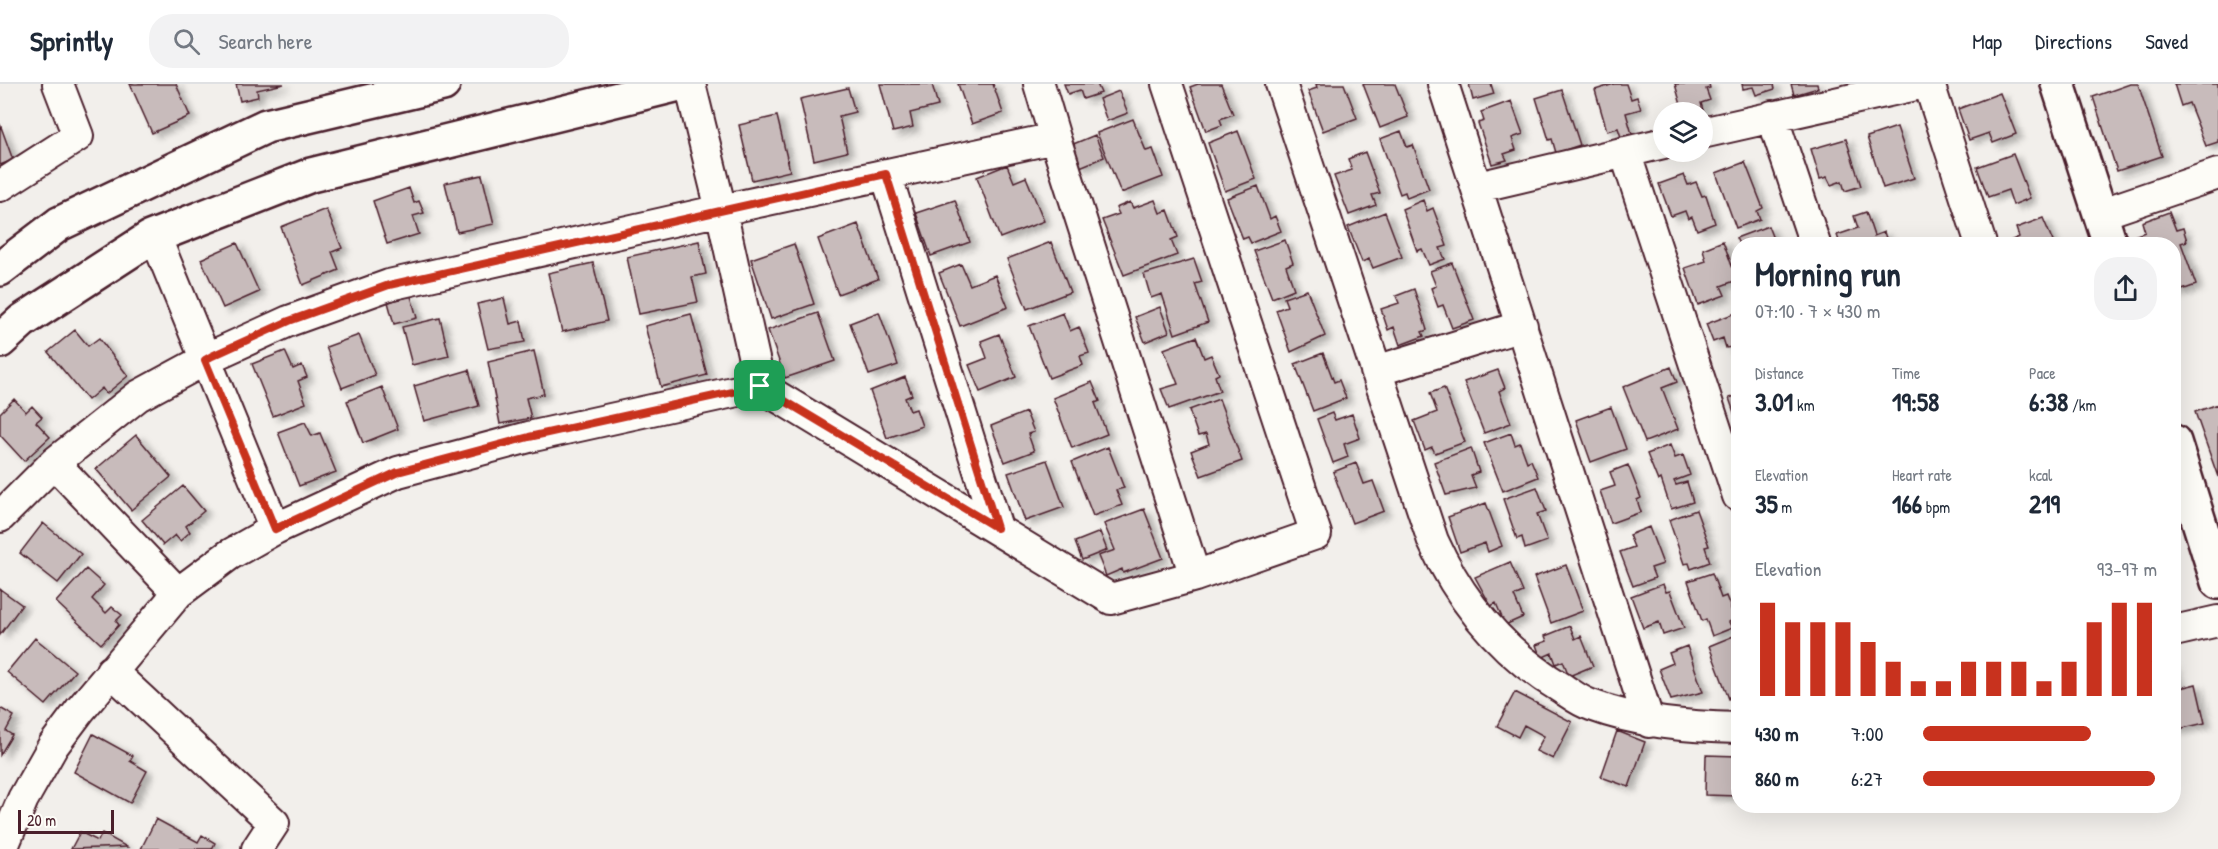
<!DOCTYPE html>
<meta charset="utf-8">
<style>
body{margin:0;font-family:"Patrick Hand",sans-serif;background:#f2f2f3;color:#1f2937;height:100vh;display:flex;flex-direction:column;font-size:22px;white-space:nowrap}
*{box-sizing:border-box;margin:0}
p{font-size:20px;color:#747a83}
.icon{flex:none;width:33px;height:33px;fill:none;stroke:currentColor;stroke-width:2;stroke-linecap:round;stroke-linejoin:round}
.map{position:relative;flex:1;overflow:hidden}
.panel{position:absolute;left:1731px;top:153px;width:450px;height:576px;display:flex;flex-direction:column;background:#fff;border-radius:24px;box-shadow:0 6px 24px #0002}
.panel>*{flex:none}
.buttons{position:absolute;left:1653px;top:18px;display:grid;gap:12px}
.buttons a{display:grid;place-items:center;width:60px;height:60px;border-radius:50%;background:#fff;box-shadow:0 6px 24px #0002;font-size:30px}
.scale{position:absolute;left:18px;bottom:15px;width:96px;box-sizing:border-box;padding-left:6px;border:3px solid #4a1f2b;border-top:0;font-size:16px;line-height:21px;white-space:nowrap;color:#4a1f2b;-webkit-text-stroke:4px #fdfcf7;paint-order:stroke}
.pin{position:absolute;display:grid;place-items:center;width:51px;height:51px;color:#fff;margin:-26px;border-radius:12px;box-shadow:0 3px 9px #0006}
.round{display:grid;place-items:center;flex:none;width:63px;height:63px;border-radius:24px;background:#f2f2f3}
.headline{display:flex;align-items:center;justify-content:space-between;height:102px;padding:0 24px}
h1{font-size:33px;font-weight:800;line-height:45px}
.stats{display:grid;grid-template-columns:repeat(3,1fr);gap:9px;height:102px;padding:6px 24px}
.stats div{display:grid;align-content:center}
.stats b{font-size:26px;font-weight:800}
.stats small{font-size:16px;font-weight:400}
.stats p{font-size:16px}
.chart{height:168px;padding:12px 24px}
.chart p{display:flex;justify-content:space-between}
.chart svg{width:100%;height:108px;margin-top:6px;stroke:#c8321e;stroke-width:6}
ul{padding:0 24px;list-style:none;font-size:20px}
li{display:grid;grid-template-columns:96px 72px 1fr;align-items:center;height:45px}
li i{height:15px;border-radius:8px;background:#c8321e}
header{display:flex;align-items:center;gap:36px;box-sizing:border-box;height:84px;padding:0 30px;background:#fff;border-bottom:2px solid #e0e1e3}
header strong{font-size:28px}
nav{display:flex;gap:33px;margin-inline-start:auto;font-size:21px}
.search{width:420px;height:54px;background:#f2f2f3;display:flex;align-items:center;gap:15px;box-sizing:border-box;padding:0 21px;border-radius:24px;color:#747a83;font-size:22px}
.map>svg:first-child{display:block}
.building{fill:#c8bbbb;stroke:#4a1f2b;stroke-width:1.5;filter:url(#shadow)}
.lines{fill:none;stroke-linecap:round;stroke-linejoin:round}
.minor-casing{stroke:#4a1f2b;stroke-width:34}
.tertiary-casing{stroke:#4a1f2b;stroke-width:38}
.minor{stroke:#fdfcf7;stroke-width:30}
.tertiary{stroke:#fdfcf7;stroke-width:33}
.route-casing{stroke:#fff;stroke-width:12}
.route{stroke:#c8321e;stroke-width:8}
</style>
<header>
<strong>Sprintly</strong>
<div class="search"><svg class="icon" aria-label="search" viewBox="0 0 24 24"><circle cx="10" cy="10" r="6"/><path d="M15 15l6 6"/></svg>Search here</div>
<nav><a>Map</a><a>Directions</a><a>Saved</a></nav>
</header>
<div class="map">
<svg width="2218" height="765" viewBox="0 0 2218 765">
<defs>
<filter id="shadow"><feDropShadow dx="6" dy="4" stdDeviation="3" flood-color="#0004"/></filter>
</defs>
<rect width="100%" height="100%" fill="#f2efeb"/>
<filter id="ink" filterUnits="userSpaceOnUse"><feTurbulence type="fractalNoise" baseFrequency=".0167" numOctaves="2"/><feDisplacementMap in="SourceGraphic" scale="12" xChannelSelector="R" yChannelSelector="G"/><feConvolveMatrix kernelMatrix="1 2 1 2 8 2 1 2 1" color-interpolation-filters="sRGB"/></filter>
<g filter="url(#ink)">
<!-- building -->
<path class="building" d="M130,0H176L190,32L152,49Z
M236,0H284L257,6L258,13L240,17Z
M880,0H932L938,22L910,29L913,43L893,48Z
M958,0H993L1003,29L972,40Z
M1064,0H1097L1101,9L1083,15L1080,6L1068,10Z
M1198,0H1221L1233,30L1220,35L1222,41L1206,47L1190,3Z
M1316,0H1344L1357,34L1323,47L1308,7L1317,4Z
M1363,0H1395L1408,33L1380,44Z
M1469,0H1491L1494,10L1473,16Z
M1614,0H1626L1631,15L1637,13L1641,25L1626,29L1632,50L1621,53L1618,44L1607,47L1595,6Z
M1675,0H1709L1710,4L1706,5L1710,16L1701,19L1705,33L1702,34V28H1683Z
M1742,0H1774L1775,5L1756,11L1753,3L1743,5Z
M1791,0H1817L1818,4L1794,11Z
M2130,0H2138L2162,72L2117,87L2093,13Z
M2174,0H2218V58L2206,62L2189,19L2181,22Z
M848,4L855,28L839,32L847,68L814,76L800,15Z
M1562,6L1580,61L1556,69L1552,55L1549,56L1536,14Z
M1119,7L1128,29L1107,37L1099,15Z
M2000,9L2016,50L1993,59L1989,49L1969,56L1958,25Z
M1511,17L1523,50L1512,54L1516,66L1504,70L1507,76L1492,80L1478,39L1484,37L1481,28Z
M777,32L790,87L752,96L739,41Z
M1133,35L1146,67L1153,65L1163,93L1121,109L1097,49Z
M0,40L13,76L0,81Z
M1897,43L1914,94L1883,104L1867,53Z
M1238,47L1256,95L1225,107L1208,59Z
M1401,47L1407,63L1413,61L1429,105L1407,114L1405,108L1400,110L1380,55Z
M1095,51L1104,73L1080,83L1071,61Z
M1846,55L1861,102L1845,107L1842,97L1831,101L1827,93L1820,95L1811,65Z
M1365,68L1380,109L1372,111L1376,121L1349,131L1334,92L1352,86L1348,75Z
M2013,70L2030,114L2013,121L2008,106L1988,113L1977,83Z
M1745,78L1763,124L1757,127L1760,135L1736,144L1716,89Z
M1007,81L1014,98L1026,93L1044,137L1000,154L977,93Z
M482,91L494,140L457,148L445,99Z
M1684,91L1688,101L1696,98L1702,112L1706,111L1715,139L1697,146L1692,133L1688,135L1685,127L1671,132L1659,100Z
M1258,102L1270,135L1275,132L1281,147L1251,159L1248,153L1243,155L1227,114Z
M409,104L414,119L419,117L424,129L413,132L419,150L387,160L373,117Z
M955,116L970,158L931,172L916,129Z
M1155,116L1160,129L1168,126L1178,153L1171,156L1177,171L1124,191L1102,136L1119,130L1116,124L1130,118L1133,124Z
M1423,116L1427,127L1433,124L1447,162L1440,164L1445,175L1429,181L1422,165L1417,167L1402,125Z
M326,125L342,164L332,168L339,186L303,201L281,143Z
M1385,128L1402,173L1373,184L1369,175L1362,178L1348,143Z
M1866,128L1874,152L1884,148L1888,160H1840L1837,151L1858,144L1854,132Z
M2169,128L2176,146L2183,144L2187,157L2181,159L2196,201L2174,209V160H2137L2134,152L2145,148L2142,138Z
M2043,134L2054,160H2003L2019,153L2016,144Z
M858,140L878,195L838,210L818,155Z
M1768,142L1775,160H1739L1736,154Z
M1285,156L1293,179L1286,182L1294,205L1272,214L1254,167Z
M699,157L706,190L692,193L698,218L639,230L627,173Z
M1723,157L1737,196L1721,202L1725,211L1698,221L1685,184L1706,177L1703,165Z
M1051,158L1070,208L1027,225L1007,175Z
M237,159L259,208L223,224L201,175Z
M794,160L814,220L771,235L751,175Z
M1194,175L1202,198L1195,200L1208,238L1175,250L1162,210L1151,214L1144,190Z
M593,179L607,237L562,248L548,189Z
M1452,179L1474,236L1452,244L1443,221L1438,223L1431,204L1436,202L1430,187Z
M961,180L970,201L995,191L1008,223L960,242L939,189Z
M1414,205L1427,246L1422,248L1424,252L1400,261L1394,243L1388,246L1381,225L1399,219L1396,212Z
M1307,206L1325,252L1291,268L1276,226L1287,222L1284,214Z
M411,212L417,234L394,240L388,218Z
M504,214L510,240L521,237L525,258L488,265L477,220Z
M1160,223L1169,248L1145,258L1135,233Z
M879,228L898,281L869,291L850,239Z
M1738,228V273L1736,274L1732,263L1726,264L1723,254L1713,258L1706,240Z
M818,229L835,277L785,294L768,246Z
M1063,229L1070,247L1079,243L1089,269L1080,272L1083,281L1049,294L1029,242Z
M691,230L707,291L661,303L645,242Z
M440,234L449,272L412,281L402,243Z
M75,246L88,262L99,254L128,292L106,310L102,304L88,316L48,268Z
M999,250L1016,293L980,308L969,281L987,274L981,257Z
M359,251L375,291L342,304L326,263Z
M1196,253L1204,274L1211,271L1219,290L1215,292L1220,307L1169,325L1161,305L1178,300L1164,265Z
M285,267L293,285L302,281L307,293L298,297L306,319L273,332L252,280Z
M534,267L544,310L526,314L531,334L500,340L488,278Z
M1323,269L1334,298L1339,296L1346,314L1313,327L1295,280Z
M1671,283L1677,298L1662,304L1678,345L1645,358L1623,303Z
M469,286L479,322L424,337L414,302Z
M1498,286L1505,304L1499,307L1511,339L1484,349L1464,298Z
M905,293L912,311L905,314L910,327L916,325L922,342L887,354L870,307Z
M1092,298L1100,317L1095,319L1107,350L1072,364L1053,314Z
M382,303L398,345L363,359L347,317Z
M1444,304L1465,358L1435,369L1432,363L1425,366L1414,337L1437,328L1430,309Z
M1738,311V340L1729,314Z
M14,315L26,328L32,322L42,333L36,338L50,353L24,377L0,351V329Z
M1219,315L1242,377L1201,392L1191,367L1209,360L1206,350L1198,352L1189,326Z
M2218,320V393L2195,328Z
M1611,323L1626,365L1591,378L1576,336Z
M1026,328L1034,348L1028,350L1034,367L1005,378L991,342Z
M1332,329L1335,336L1352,330L1360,354L1344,360L1348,373L1333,379L1317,335Z
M305,338L312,352L320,349L336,388L299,402L278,348Z
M1511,349L1515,361L1520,359L1527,378L1531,376L1538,393L1503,407L1484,359Z
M136,351L171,393L131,426L96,385Z
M1670,361L1675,374L1683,371L1690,391L1674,397L1676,401L1687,398L1693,418L1671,425L1661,395L1658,397L1647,370Z
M1108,363L1124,404L1116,406L1122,421L1093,432L1072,378Z
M1471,364L1479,388L1471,391L1476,404L1446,411L1434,378Z
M1047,376L1064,423L1025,437L1008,389Z
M1356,379L1364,400L1373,397L1384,427L1352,439L1333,388Z
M1628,381L1641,414L1637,416L1641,428L1611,439L1600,407L1615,402L1610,388Z
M183,402L204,427L186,442L190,448L180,457L175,451L163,461L142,436Z
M1537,403L1546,427L1537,430L1547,457L1525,465L1522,453L1517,455L1503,415Z
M1486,419L1502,462L1488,468L1485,459L1460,468L1448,433Z
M1144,425L1163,474L1123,489L1122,485L1106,492L1098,472L1115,466L1104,440Z
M1696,426L1709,462L1705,463L1710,478L1691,485L1689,479L1684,480L1669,436Z
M43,439L81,470L58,499L20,469Z
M1649,443L1663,480L1651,484L1655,494L1633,502L1620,468L1634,463L1629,451Z
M1100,448L1107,466L1082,476L1075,458Z
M1510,478L1523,508L1514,512L1523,533L1505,541L1496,519L1491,522L1475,493Z
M1566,481L1583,527L1551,539L1534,493Z
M86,485L104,501L92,515L106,529L112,523L122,531L116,537L119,541L101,560L56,518Z
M1712,489L1721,514L1726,512L1735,535L1729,538L1732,544L1712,552L1706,535L1702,537L1688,497Z
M1663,500L1666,508L1670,507L1684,544L1663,551L1659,538L1643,544L1631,512Z
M0,505L22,521L0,551Z
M1570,542L1575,555L1581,552L1593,582L1569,592L1563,577L1556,580L1552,569L1541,574L1536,561L1547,557L1545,552Z
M1736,551L1738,557L1737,623L1733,613L1729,615L1709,562Z
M35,554L75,587L46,621L7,588Z
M1687,562L1703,608L1671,616L1659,585L1673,579L1669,569Z
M2174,581L2180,604L2196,600L2205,639L2174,646Z
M1515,608L1572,638L1553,675L1536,667L1544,652L1524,641L1518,653L1497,642Z
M0,624L14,632L6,647L12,651L0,671Z
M1617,647L1645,658L1629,703L1601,693Z
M93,650L133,672L130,677L147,687L130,719L74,688Z
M1706,671L1738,672V712L1705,711Z
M156,735L198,758L202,751L215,759L212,765H141Z
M80,748L98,757L102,749L127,763L71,765Z"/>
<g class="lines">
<defs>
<path id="minor" d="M690,0L721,126L1055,54L1195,492
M1039,0L1055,54
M1281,0L1433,457C1461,519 1504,570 1563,605C1572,611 1581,618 1591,621C1639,639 1688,643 1738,644
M1443,0L1649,638
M1929,0L1981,160
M1772,32L1815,160
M1702,49L1920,0
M1625,68L1738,412
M886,90L997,444
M0,102L78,52L58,0
M1478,103L1664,59
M2100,130L2218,90
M155,152L275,445
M1376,287L1522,242
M54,379L178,509
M0,433L54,379L138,312L212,272L289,237L389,201L721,126L760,302L1111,515L1195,492L1316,450L1167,0
M2174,547L2218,537
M111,587L274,739L257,765
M2,765L23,715L53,662L80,626L178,509L229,471L275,445L398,388L529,353L760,302"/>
<path id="tertiary" d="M2058,0L2110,160
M0,185L59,140L266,42L443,0
M0,257L22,237L150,154L311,91L679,0
M2174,358L2218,498"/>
</defs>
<!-- minor casing -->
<use href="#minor" class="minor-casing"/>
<!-- tertiary casing -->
<use href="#tertiary" class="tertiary-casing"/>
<!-- minor -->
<use href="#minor" class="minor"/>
<!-- tertiary -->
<use href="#tertiary" class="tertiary"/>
</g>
</g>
<g class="lines" filter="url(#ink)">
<defs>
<path id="route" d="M886,90L997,444L760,302L529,353L398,388L275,445L205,276L212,272L289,237L389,201Z"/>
</defs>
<!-- route casing -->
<use href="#route" class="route-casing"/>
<!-- route -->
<use href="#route" class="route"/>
</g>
</svg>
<div class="buttons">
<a><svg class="icon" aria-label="layers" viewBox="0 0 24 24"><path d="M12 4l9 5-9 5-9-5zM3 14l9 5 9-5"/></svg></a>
</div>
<div class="scale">20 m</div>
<div class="pin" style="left:760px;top:302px;background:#1e9e55"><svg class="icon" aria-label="arrive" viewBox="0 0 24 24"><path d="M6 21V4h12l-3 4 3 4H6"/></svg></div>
<section class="panel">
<div class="headline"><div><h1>Morning run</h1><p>07:10 · 7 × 430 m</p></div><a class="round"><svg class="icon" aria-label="share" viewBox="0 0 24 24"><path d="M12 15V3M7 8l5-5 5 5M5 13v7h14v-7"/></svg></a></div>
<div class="stats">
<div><p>Distance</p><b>3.01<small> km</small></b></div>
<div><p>Time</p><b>19:58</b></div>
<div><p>Pace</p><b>6:38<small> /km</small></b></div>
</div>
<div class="stats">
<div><p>Elevation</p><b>35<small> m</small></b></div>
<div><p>Heart rate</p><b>166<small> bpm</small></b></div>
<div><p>kcal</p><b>219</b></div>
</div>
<div class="chart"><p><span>Elevation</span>93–97 m</p>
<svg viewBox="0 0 160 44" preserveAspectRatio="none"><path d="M5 44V6M15 44V14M25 44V14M35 44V14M45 44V22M55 44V30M65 44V38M75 44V38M85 44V30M95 44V30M105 44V30M115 44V38M125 44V30M135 44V14M145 44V6M155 44V6"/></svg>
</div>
<ul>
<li><b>430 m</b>7:00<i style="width:72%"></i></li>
<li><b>860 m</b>6:27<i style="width:99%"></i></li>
</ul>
</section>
</div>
